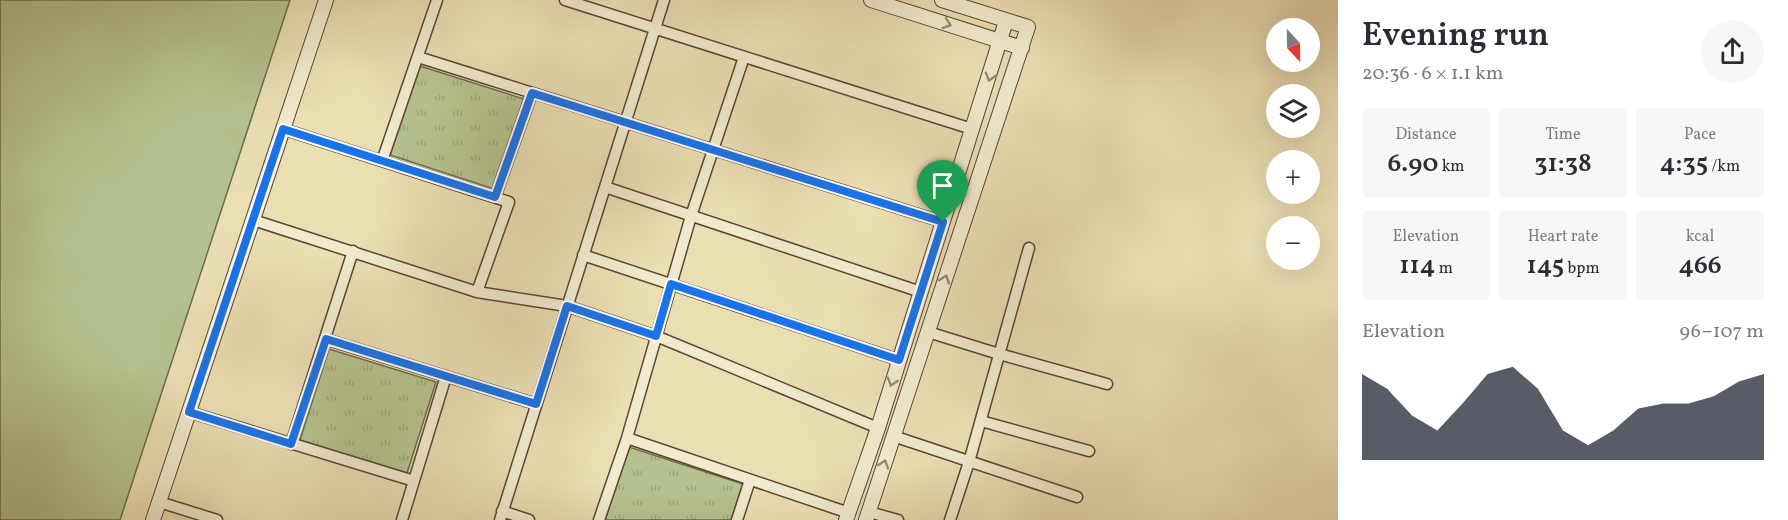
<!DOCTYPE html>
<meta charset="utf-8">
<style>
body{margin:0;font-family:Vollkorn,serif;background:#f7f7f7;color:#2b2b33;height:100vh;display:flex;flex-direction:column;font-size:22px;white-space:nowrap}
*{box-sizing:border-box;margin:0}
p{font-size:20px;color:#7c7c81}
.icon{flex:none;width:33px;height:33px;fill:none;stroke:currentColor;stroke-width:2;stroke-linecap:round;stroke-linejoin:round}
.map{position:relative;flex:1;overflow:hidden}
.sheet{display:flex;flex-direction:column;background:#fff;width:450px}
.sheet>*{flex:none}
.needle{width:39px;rotate:158deg}
.buttons{position:absolute;left:1266px;top:18px;display:grid;gap:12px}
.buttons a{display:grid;place-items:center;width:54px;height:54px;border-radius:50%;background:#fff;box-shadow:0 6px 24px #0002;font-size:30px}
.pin{position:absolute;display:grid;place-items:center;width:51px;height:51px;color:#fff;margin:-62px -26px;border-radius:50% 50% 50% 0;rotate:-45deg;box-shadow:0 0 6px #0007}
.pin .icon{rotate:45deg}
.round{display:grid;place-items:center;flex:none;width:63px;height:63px;border-radius:32px;background:#f7f7f7}
.overview{display:flex;align-items:center;justify-content:space-between;height:102px;padding:0 24px}
h1{font-size:33px;font-weight:600;line-height:45px}
.figures{display:grid;grid-template-columns:repeat(3,1fr);gap:9px;height:102px;padding:6px 24px}
.figures div{display:grid;align-content:center;border-radius:6px;background:#f7f7f7;text-align:center}
.figures b{font-size:26px;font-weight:600}
.figures small{font-size:16px;font-weight:400}
.figures p{font-size:16px}
.chart{height:168px;padding:12px 24px}
.chart p{display:flex;justify-content:space-between}
.chart svg{width:100%;height:108px;margin-top:6px;fill:#111827;opacity:.7}
main{display:flex;flex:1;min-height:0}
.map>svg:first-child{display:block}
.green{fill:#b5c28f;stroke:#6f6b4c;stroke-width:1.5}
.park{fill:url(#park-tufts);stroke:#6f6b4c;stroke-width:1.5}
.lines{fill:none;stroke-linecap:round;stroke-linejoin:round}
.minor-casing{stroke:#5a4634;stroke-width:13}
.tertiary-casing{stroke:#5a4634;stroke-width:16}
.minor{stroke:#f2eace;stroke-width:10}
.tertiary{stroke:#f2eace;stroke-width:14}
.oneway{stroke:#988a75}
.route-casing{stroke:#fff;stroke-width:12}
.route{stroke:#1a73e8;stroke-width:8}
</style>
<main>
<div class="map">
<svg width="1338" height="520" viewBox="0 0 1338 520">
<defs>
<pattern id="park-tufts" width="24" height="20" patternUnits="userSpaceOnUse" patternTransform="scale(1.5)"><rect width="24" height="20" fill="#b5c28f"/><path d="M3 7l-1-3M5 7V3M7 7l1-3M15 17l-1-3M17 17v-4M19 17l1-3" fill="none" stroke="#9ca67a"/></pattern>
</defs>
<rect width="100%" height="100%" fill="#ebdeb3"/>
<filter id="stains"><feTurbulence type="fractalNoise" baseFrequency=".00333" numOctaves="4"/><feColorMatrix values="0 0 0 0 .2 0 0 0 0 .09 0 0 0 0 .02 0 0 0 .5 -.17"/></filter>
<radialGradient id="worn" r=".72"><stop offset=".6" stop-color="#630" stop-opacity="0"/><stop offset="1" stop-color="#630" stop-opacity=".3"/></radialGradient>
<!-- green -->
<path class="green" d="M0,0H290L120,520H0Z"/>
<!-- park -->
<path class="park" d="M420,66L524,99L494,189L390,155Z
M329,349L436,382L407,473L300,440Z
M629,447L743,484L731,520H605Z"/>
<g class="lines">
<defs>
<path id="minor" d="M565,0L972,129
M418,57L943,222
M283,129L509,202L477,292
M382,161L437,0
M605,187L921,292
M495,197L532,93
M253,220L477,292L567,306L656,336L878,428
M583,255L899,360
M928,332L999,354L1107,384
M325,339L536,404
M189,412L414,481
M981,421L1089,451
M893,436L1077,497
M627,438L849,513
M291,444L353,251
M159,502L217,520
M502,511L529,520
M869,512L898,520
M402,520L446,376
M500,520L664,0
M599,520L627,438L691,216L744,57
M737,520L750,480
M950,520L969,462L1029,248"/>
<path id="tertiary" d="M871,0L1022,48
M153,520L326,0
M846,520L878,428L1006,21
M866,520L1028,27L942,0"/>
</defs>
<!-- minor casing -->
<use href="#minor" class="minor-casing"/>
<!-- tertiary casing -->
<use href="#tertiary" class="tertiary-casing"/>
<!-- minor -->
<use href="#minor" class="minor"/>
<!-- tertiary -->
<use href="#tertiary" class="tertiary"/>
</g>
<!-- one-way arrows -->
<defs><path id="oneway-chevron" d="M-2-3.5L2.5 0L-2 3.5" fill="none" stroke-width="1.6" stroke-linecap="round" stroke-linejoin="round" transform="scale(1.5)"/></defs>
<g class="oneway">
<use href="#oneway-chevron" transform="translate(947 24) rotate(18)"/>
<use href="#oneway-chevron" transform="translate(990 77) rotate(107)"/>
<use href="#oneway-chevron" transform="translate(945 279) rotate(-72)"/>
<use href="#oneway-chevron" transform="translate(892 382) rotate(107)"/>
<use href="#oneway-chevron" transform="translate(884 464) rotate(-72)"/>
</g>
<g class="lines">
<defs>
<path id="route" d="M532,93L943,222L899,360L671,284L656,336L567,306L536,404L326,339L291,444L189,412L283,129L495,197Z"/>
</defs>
<!-- route casing -->
<use href="#route" class="route-casing"/>
<!-- route -->
<use href="#route" class="route"/>
</g>
<rect width="100%" height="100%" filter="url(#stains)"/>
<rect width="100%" height="100%" fill="url(#worn)"/>
</svg>
<div class="buttons">
<a><svg class="needle" viewBox="-14 -14 28 28"><path d="M0-13l5 13h-10z" fill="#e53935"/><path d="M0 13l5-13h-10z" fill="#7c7c81"/></svg></a>
<a><svg class="icon" aria-label="layers" viewBox="0 0 24 24"><path d="M12 4l9 5-9 5-9-5zM3 14l9 5 9-5"/></svg></a>
<a>+</a>
<a>−</a>
</div>
<div class="pin" style="left:943px;top:222px;background:#1e9e55"><svg class="icon" aria-label="arrive" viewBox="0 0 24 24"><path d="M6 21V4h12l-3 4 3 4H6"/></svg></div>
</div>
<section class="sheet">
<div class="overview"><div><h1>Evening run</h1><p>20:36 · 6 × 1.1 km</p></div><a class="round"><svg class="icon" aria-label="share" viewBox="0 0 24 24"><path d="M12 15V3M7 8l5-5 5 5M5 13v7h14v-7"/></svg></a></div>
<div class="figures">
<div><p>Distance</p><b>6.90<small> km</small></b></div>
<div><p>Time</p><b>31:38</b></div>
<div><p>Pace</p><b>4:35<small> /km</small></b></div>
</div>
<div class="figures">
<div><p>Elevation</p><b>114<small> m</small></b></div>
<div><p>Heart rate</p><b>145<small> bpm</small></b></div>
<div><p>kcal</p><b>466</b></div>
</div>
<div class="chart"><p><span>Elevation</span>96–107 m</p>
<svg viewBox="0 0 160 44" preserveAspectRatio="none"><path d="M0 44V9L10 15L20 26L30 32L40 21L50 9L60 6L70 15L80 32L90 38L100 32L110 23L120 21L130 21L140 18L150 12L160 9V44z"/></svg>
</div>
</section>
</main>
